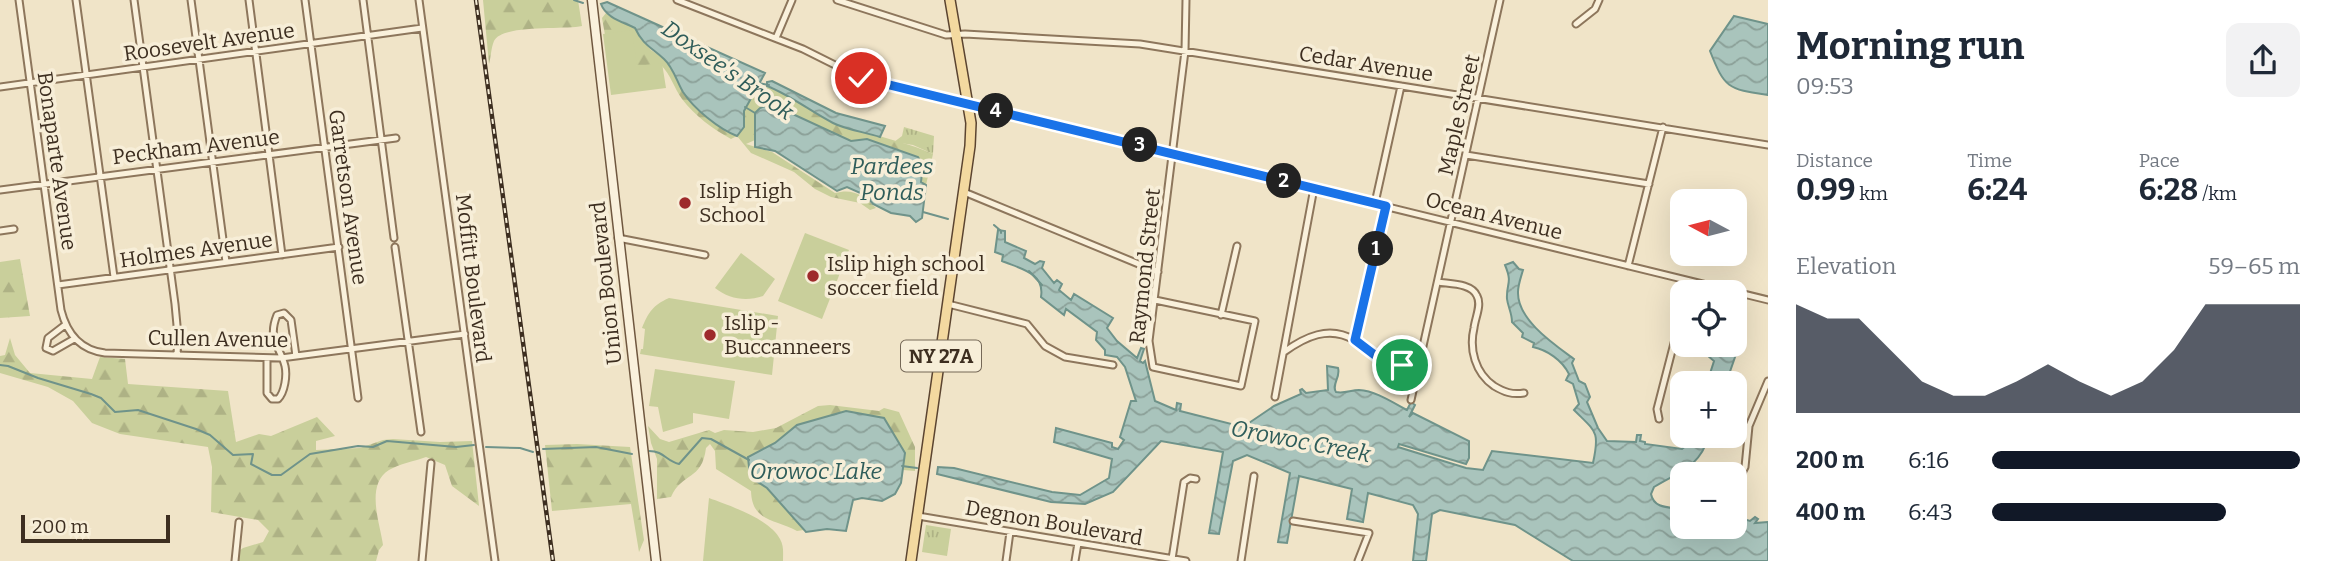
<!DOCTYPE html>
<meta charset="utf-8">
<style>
body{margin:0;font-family:Bitter,serif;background:#f2f2f3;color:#1f2937;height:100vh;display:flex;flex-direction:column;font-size:26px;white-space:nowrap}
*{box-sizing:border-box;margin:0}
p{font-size:23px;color:#747a83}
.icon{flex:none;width:38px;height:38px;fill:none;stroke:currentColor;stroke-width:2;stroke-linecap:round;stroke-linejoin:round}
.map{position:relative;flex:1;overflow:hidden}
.drawer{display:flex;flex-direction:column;background:#fff;width:560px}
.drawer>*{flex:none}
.needle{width:46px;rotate:277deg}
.controls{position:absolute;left:1670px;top:189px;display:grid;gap:14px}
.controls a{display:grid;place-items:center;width:77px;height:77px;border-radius:14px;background:#fff;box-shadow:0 7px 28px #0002;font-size:35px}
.scale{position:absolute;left:21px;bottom:18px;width:149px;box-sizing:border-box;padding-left:7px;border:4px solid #3d2e20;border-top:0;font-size:19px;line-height:24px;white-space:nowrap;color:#3d2e20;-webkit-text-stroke:5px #f7eed8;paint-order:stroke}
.pin{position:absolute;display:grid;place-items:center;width:60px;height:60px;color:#fff;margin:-30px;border:4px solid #fff;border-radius:50%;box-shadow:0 2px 7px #0007}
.km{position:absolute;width:35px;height:35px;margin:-18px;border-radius:50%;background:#222;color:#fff;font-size:19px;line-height:35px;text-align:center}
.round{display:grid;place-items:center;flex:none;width:74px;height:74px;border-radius:14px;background:#f2f2f3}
.headline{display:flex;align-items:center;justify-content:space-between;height:119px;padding:0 28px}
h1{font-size:38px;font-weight:700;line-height:52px}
.metrics{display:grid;grid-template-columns:repeat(3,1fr);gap:10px;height:119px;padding:7px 28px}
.metrics div{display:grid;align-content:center}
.metrics b{font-size:30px;font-weight:700}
.metrics small{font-size:19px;font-weight:400}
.metrics p{font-size:19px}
.chart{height:196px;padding:14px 28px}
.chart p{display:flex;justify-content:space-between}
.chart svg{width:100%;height:126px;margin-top:7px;fill:#111827;opacity:.7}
ul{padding:0 28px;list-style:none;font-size:23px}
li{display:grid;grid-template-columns:112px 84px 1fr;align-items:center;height:52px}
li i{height:18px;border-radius:9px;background:#111827}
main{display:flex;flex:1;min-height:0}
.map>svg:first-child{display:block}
.grass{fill:url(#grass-tufts)}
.forest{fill:url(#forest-firs)}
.garden{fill:#c9cf9b}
.water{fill:url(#water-waves);stroke:#6f938a;stroke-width:2}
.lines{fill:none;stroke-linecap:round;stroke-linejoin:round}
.stream{stroke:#6f938a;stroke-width:2}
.minor-casing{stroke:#8d765c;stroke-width:9}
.secondary-casing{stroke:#6f573f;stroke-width:11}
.primary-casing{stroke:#5b4430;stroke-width:12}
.minor{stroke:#faf1dc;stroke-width:5}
.secondary{stroke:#faf1dc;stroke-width:8}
.primary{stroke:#f3d9a0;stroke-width:9}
.rail-casing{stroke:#3d2e20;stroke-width:4.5}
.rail{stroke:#f7eed8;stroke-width:2;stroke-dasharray:5;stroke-linecap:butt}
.route-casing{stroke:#fff;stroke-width:14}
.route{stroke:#1a73e8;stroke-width:9}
.poi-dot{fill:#9e2a2b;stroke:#f7eed8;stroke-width:2.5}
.labels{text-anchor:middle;stroke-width:7;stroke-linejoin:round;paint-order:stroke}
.shield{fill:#f7eed8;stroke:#756857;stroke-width:2}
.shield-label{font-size:19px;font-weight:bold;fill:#3d2e20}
.street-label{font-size:21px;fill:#3d2e20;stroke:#f7eed8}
.poi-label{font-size:21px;fill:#3d2e20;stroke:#f7eed8;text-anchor:start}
.water-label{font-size:23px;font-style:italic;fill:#2f5d5a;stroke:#f7eed8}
</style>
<main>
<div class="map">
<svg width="1768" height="561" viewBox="0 0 1768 561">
<defs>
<pattern id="grass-tufts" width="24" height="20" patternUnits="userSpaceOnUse" patternTransform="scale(1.75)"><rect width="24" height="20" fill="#c9cf9b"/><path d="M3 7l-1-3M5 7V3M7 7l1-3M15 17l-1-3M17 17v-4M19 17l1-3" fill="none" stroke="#aeb285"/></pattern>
<pattern id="forest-firs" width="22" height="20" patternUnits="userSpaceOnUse" patternTransform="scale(1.75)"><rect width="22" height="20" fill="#c9cf9b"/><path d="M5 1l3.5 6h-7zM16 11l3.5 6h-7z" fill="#aeb285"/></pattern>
<pattern id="water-waves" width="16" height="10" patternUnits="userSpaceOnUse" patternTransform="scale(1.75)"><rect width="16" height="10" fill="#a9c4bc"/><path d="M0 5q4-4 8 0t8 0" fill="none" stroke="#8ba098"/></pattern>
</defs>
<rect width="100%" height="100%" fill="#f0e4c8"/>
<!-- grass -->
<path class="grass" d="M904,127L934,136L933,154L913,145L894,142L902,136Z
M926,525L951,529L947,556L922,552Z"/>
<!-- forest -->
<path class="forest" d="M483,0H578L582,26C564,30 502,24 494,41C491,48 491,57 489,64Z
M606,13L635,28L640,38L651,50L666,60L685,95L744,127V111L757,86C782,85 812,113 834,124C844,128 856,129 866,132C888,139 911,144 933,154L926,185L921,182L923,165L867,139L851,141L771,104L755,113V140L746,144L772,152L835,193C853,188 863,195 876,208L870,210L860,203L831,197L815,189L794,172L751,153L737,136L731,139C713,129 695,116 682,99C674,88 671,75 661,65L639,68L605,35L602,18Z
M20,259L30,316L0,318V262Z
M10,338L15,355L30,373L92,379L100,357L125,359L128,384L228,391L236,442L259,434L271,436L317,417L335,436L316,441V450L360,448L383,440L393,439L440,442L472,441L479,506L452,486L445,465L426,457C415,461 399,464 389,470C365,485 380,523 383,545L379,550L376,561H238L239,551L243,548L263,542L269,531L258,520L211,512L212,467L208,447L120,434L92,423L73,401L48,387L0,373V356L5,355Z
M830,405L879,411L884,408L899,412L915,447V471L903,470L905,453L797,425L775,443L748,457L750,477L767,488L804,530L797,531C775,519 752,522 751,491L716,469L715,451L710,444L706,448C702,481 682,472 671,497L657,499V459L651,443L648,426L660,439L669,442L709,430L715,433L724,430L753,432L776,428L818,406Z
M577,444L630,447L644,540L639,552L631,504L552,511L545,445Z"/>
<!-- garden -->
<path class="garden" d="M632,30L637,66L662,63L666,88L611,95L603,34Z
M805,233L849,250L822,319L778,301Z
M741,253L775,279L763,296C746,302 729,299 715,288Z
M669,298L778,316L772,375L640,354L641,349H643L645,329L642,328C648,313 653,305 669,298Z
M655,369L735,381L729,419L693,413V423L663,432L658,407L649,406Z
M709,498C728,505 770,519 780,539C784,546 783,553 783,561H703Z"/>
<!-- water -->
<path class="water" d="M607,2L765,73L744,111V127L737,136C719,129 694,109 683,92C677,82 673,67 664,59C651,47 643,45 635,28C623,22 606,18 601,4Z
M1734,16L1768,24V95C1728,89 1725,89 1710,51Z
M772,81L836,113L885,126L880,137C865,132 847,130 833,123C810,111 790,95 767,86V82Z
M771,104L851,141L867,139L918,157L923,165L921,182L926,185L922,218L916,222L910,216L891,213L873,204L865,195L847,187L837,191L775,151L755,147V113L760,108Z
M998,230L1005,231V242L1026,251L1024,258L1035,264L1040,261L1044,262L1042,268L1054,283L1057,280L1062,284L1059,290L1071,300L1074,294L1113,318L1107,328L1117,341L1137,358L1141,348L1144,349L1140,361L1143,363L1145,361L1155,401L1176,410L1177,403L1181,404L1180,411L1243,427L1274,406L1301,394L1300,390L1302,389L1306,393L1328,390L1327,366L1338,368C1341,377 1331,385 1336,392C1344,394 1351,390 1359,390C1376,391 1392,402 1407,410L1411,402L1415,405L1409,417L1413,413L1469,441V458L1466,464L1399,444L1398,447L1466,468L1483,470L1492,451L1593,463C1600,431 1596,432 1574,410L1579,404L1573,384L1566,380L1569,374C1562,360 1547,350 1533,347L1534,343L1522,337L1523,333L1512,322C1512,313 1508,307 1507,299C1506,283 1513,284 1505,265L1513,262L1519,269L1523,270C1521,277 1518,285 1518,292C1517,320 1555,345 1574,359L1572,363L1579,381L1585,384L1590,397L1587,402L1598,428L1607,441L1636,442L1637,435H1641L1640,441L1645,442V444L1682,449L1687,445L1690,436H1709C1699,468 1680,471 1654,487L1651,494C1654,509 1669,507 1682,509V527H1734V516L1750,521L1755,517L1758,519L1755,523L1768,522V561H1573L1515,525L1440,510L1432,514L1426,561H1413L1418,514L1413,505L1368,493L1363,522L1347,519L1352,489L1299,476L1287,543L1278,542L1290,473L1247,455L1233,461L1219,534L1209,533L1223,452L1161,441L1113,492L1085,504L1051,502L937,474L938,467L954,468L1052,492L1080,495L1109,478L1112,459L1054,442L1056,428L1112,443V447L1118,449L1124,440L1120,437L1131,401H1136L1125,367L1117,357L1105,355V350L1096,340L1097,332L1066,309L1064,315L1041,297C1045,273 1021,269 1002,261L1003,255L995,252Z
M1734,333L1742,337L1726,383H1707L1714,361L1708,356L1709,353L1715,355L1718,345H1734Z
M846,411L884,418L905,453L901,483L895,494L882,501L862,498L853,500L846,531L827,529L806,532L767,488L750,477L748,457L775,443L797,425Z"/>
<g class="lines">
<!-- stream -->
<path class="stream" d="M574,0L583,3
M758,83L769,85
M745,107L755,113
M923,212L948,219
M994,225L1001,231V233
M1029,271L1042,285
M0,365L8,366L38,378L91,394L101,398L115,412L138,410L196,429L210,435L233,455L253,454L251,464L272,475H281L310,454L358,446L373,447L387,441L456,447L474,445
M486,447L520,448L533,452
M543,449L596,447L632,454
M649,451C664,451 666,461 679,464L702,438L711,439L749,460
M902,466L917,468"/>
<defs>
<path id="minor" d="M19,0L61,310C67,334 80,350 105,353L281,358L465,334
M76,0L114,277
M134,0L175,304L178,336L177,355
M191,0L226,262
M249,0L282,255
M305,0L358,398
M363,0L394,238
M419,0L495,561
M677,0L803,49L861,78L1768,300
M837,0L946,35L965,34L1140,44L1768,145
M1576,24L1595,9L1599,0
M776,38L792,0
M0,87L422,28
M1466,155L1649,184
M0,190L396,138
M964,192L1158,272
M1375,203L1401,86
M0,231L14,229
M618,238L705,255
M395,247L421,432
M1628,266L1663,127
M1438,282C1449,284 1472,283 1477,296C1482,305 1475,318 1474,328C1469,349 1475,373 1494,386C1504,392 1512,395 1524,393
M58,285L339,247
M1687,292L1690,281
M1155,300L1255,321L1241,386L1153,367L1149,341L1185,51L1186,0
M948,304L1027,324L1045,346L1065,357L1113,365
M1221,315L1237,246
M65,325L48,338L46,348L53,351L74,339
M1355,340L1386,206
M1284,352C1305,337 1329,325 1354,340C1362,344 1368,352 1376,356C1389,363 1404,365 1418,367
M267,358V393L272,399H278C285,392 287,375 285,366C280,346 267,340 277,315L284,313L291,320L296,356
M1275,397L1314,188
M1411,400L1500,0
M1659,419L1657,409L1682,312
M1738,481L1745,467L1749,426L1768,381
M918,516L1186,561
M1293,521L1369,533L1358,561
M1172,559L1184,482L1190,478L1196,479
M235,561L239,522
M422,561L431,463
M1006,561L1010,532
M1075,561L1078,543
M1241,561L1254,476"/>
<path id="secondary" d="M592,0L656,561"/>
<path id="primary" d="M911,561L970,146L971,123L950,0"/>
</defs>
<!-- minor casing -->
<use href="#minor" class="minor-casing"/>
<!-- secondary casing -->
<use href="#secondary" class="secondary-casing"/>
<!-- primary casing -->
<use href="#primary" class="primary-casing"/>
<!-- minor -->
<use href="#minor" class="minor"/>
<!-- secondary -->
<use href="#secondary" class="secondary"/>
<!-- primary -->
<use href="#primary" class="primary"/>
<defs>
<path id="rail" d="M476,0L553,561"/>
</defs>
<!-- rail casing -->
<use href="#rail" class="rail-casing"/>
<!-- rail -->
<use href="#rail" class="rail"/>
</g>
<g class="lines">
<defs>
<path id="route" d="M861,78L1386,206L1355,340L1376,356L1402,365"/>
</defs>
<!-- route casing -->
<use href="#route" class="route-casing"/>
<!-- route -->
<use href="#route" class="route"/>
</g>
<!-- markers -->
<g class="poi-dot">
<circle cx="685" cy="203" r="7"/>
<circle cx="813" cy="276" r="7"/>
<circle cx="710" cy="335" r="7"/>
</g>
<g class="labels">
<!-- shield labels -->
<rect class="shield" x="901" y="340.5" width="80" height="31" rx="5"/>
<g class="shield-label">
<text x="941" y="363">NY 27A</text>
</g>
<!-- street labels -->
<g class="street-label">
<text transform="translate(209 42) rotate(-8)" y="7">Roosevelt Avenue</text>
<text transform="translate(1366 64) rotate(9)" y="7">Cedar Avenue</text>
<text transform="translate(1459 115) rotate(-77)" y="7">Maple Street</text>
<text transform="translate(196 147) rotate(-7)" y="7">Peckham Avenue</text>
<text transform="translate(57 161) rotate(82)" y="7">Bonaparte Avenue</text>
<text transform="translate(348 197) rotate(82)" y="7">Garretson Avenue</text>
<text transform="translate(1494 216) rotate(14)" y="7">Ocean Avenue</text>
<text transform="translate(196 250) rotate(-8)" y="7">Holmes Avenue</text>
<text transform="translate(1145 266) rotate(-84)" y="7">Raymond Street</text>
<text transform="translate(473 278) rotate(83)" y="7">Moffitt Boulevard</text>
<text transform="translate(606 283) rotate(-96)" y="7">Union Boulevard</text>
<text transform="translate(218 339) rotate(1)" y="7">Cullen Avenue</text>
<text transform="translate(1054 523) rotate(10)" y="7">Degnon Boulevard</text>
</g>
<!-- poi labels -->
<g class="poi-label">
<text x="699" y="198">Islip High<tspan x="699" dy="24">School</tspan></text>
<text x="827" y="271">Islip high school<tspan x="827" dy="24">soccer field</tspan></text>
<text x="724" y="330">Islip -<tspan x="724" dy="24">Buccanneers</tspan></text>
</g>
<!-- water labels -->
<g class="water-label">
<text transform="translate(728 70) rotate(35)" y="8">Doxsee's Brook</text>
<text x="892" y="174">Pardees<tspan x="892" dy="26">Ponds</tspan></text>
<text transform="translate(1301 441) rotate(11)" y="8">Orowoc Creek</text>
<text x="816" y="479">Orowoc Lake</text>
</g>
</g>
</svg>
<div class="controls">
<a><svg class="needle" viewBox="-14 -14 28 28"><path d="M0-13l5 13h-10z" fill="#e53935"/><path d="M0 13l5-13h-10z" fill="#747a83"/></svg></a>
<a><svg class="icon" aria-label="locate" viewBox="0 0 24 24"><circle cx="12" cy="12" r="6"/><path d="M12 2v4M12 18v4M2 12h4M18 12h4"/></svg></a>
<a>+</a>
<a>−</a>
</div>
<div class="scale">200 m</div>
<div class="pin" style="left:1402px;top:365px;background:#1e9e55"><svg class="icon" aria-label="arrive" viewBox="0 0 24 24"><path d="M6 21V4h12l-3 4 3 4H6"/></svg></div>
<div class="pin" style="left:861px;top:78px;background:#d93025"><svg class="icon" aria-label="check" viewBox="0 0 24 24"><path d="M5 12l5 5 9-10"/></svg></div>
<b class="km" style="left:1376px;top:249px">1</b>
<b class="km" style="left:1284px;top:181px">2</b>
<b class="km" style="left:1140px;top:145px">3</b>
<b class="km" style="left:996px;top:111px">4</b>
</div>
<section class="drawer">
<div class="headline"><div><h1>Morning run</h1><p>09:53</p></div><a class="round"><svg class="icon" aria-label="share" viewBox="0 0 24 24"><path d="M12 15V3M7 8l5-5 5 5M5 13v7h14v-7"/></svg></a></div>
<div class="metrics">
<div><p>Distance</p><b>0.99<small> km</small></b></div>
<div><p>Time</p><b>6:24</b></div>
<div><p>Pace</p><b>6:28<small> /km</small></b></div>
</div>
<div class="chart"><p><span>Elevation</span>59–65 m</p>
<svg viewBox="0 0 160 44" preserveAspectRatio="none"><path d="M0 44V6L10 11L20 11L30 22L40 33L50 38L60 38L70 33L80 27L90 33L100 38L110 33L120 22L130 6L140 6L150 6L160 6V44z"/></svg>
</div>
<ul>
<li><b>200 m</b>6:16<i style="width:100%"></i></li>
<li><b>400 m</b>6:43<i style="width:76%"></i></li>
</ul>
</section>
</main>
